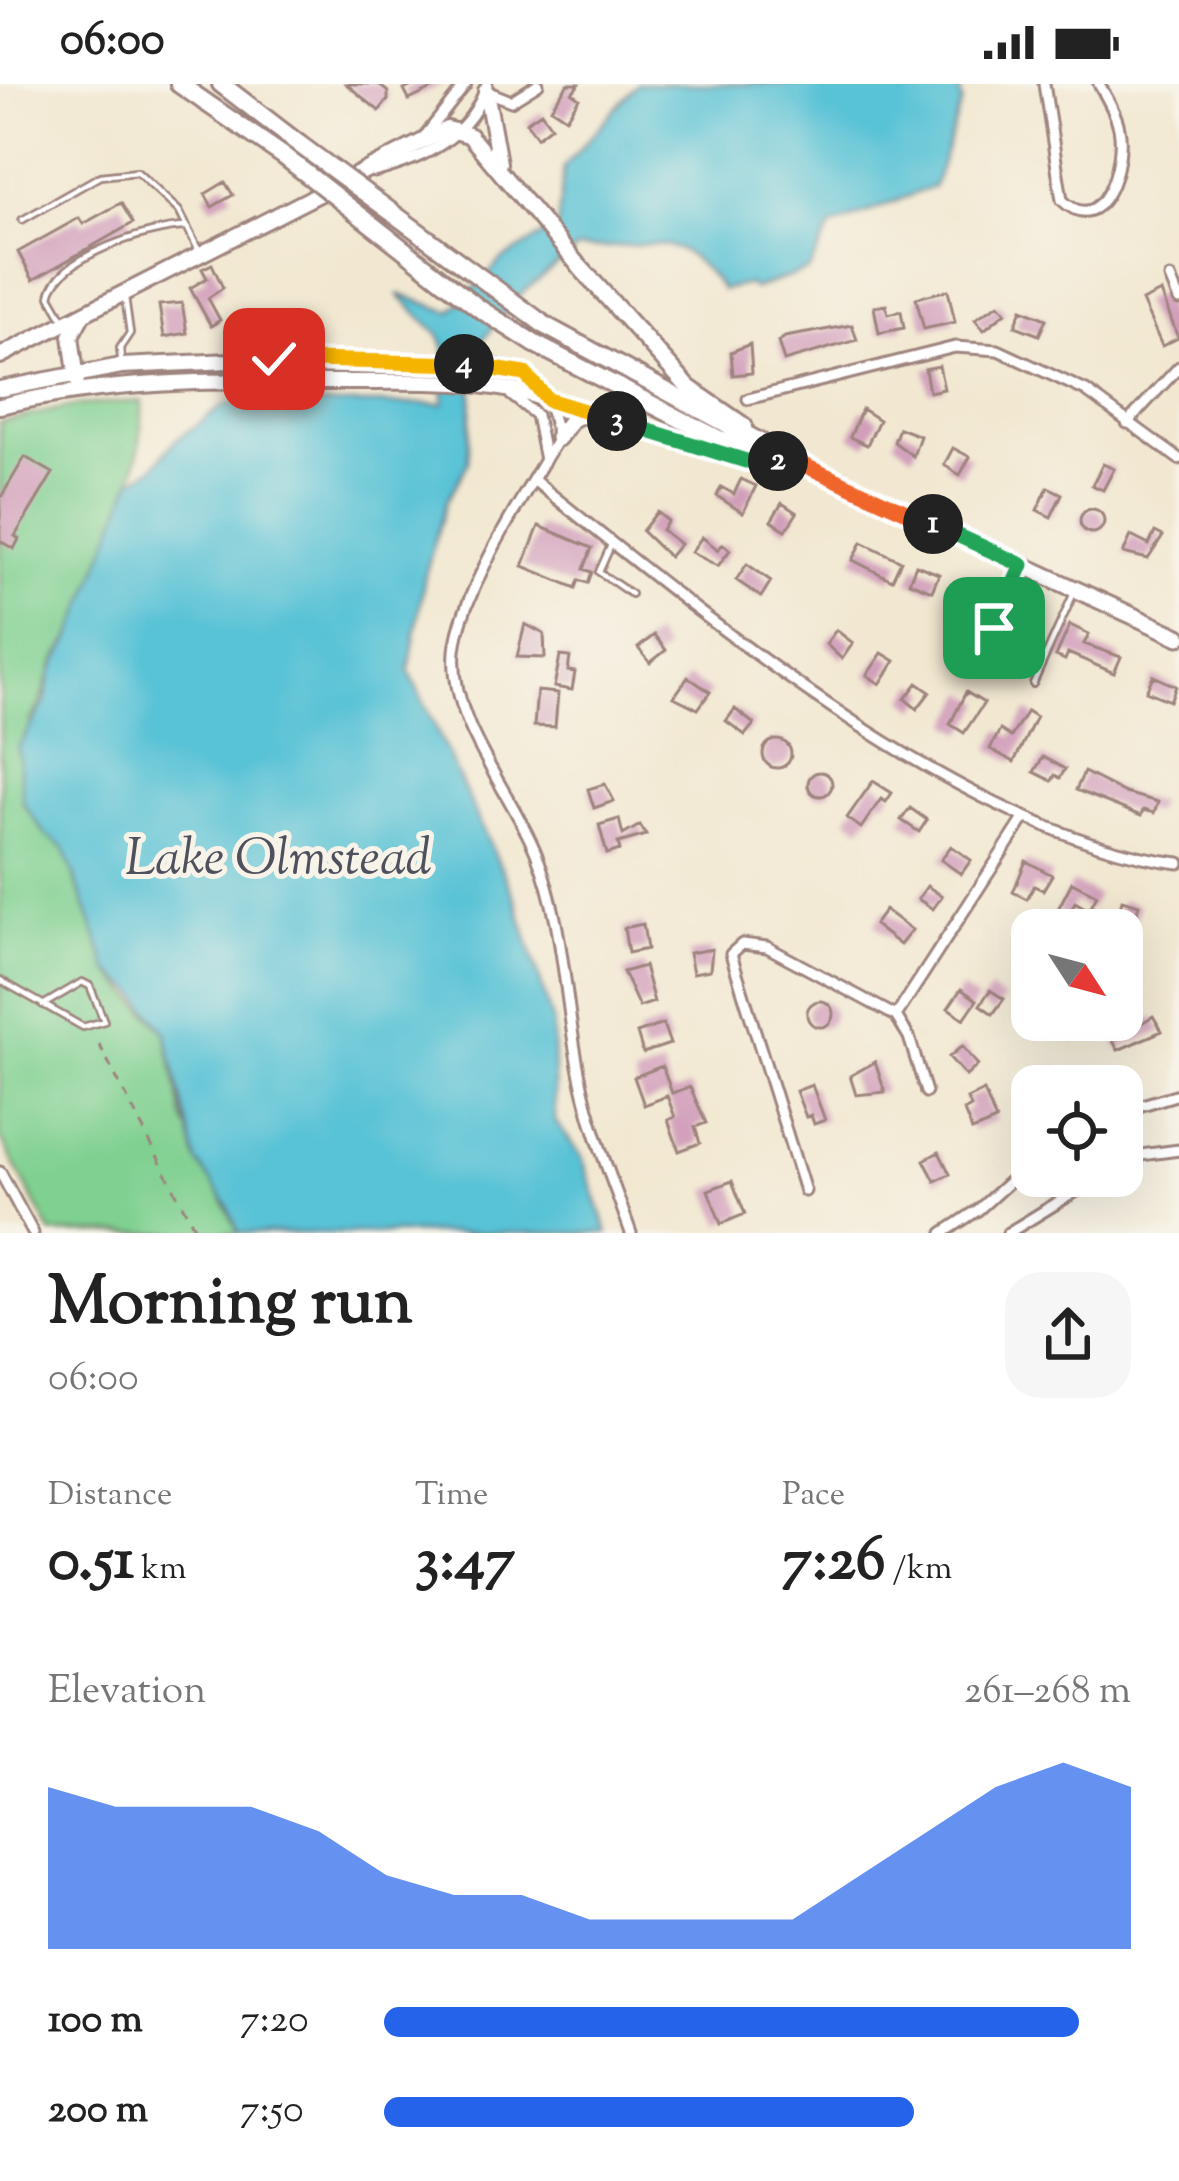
<!DOCTYPE html>
<meta charset="utf-8">
<style>
body{margin:0;font-family:"Sorts Mill Goudy",serif;background:#f6f6f6;color:#222;height:100vh;display:flex;flex-direction:column;font-size:45px;white-space:nowrap}
*{box-sizing:border-box;margin:0}
p{font-size:39px;color:#767676}
.icon{flex:none;width:66px;height:66px;fill:none;stroke:currentColor;stroke-width:2;stroke-linecap:round;stroke-linejoin:round}
.map{position:relative;height:1149px;overflow:hidden}
.sheet{display:flex;flex-direction:column;background:#fff;flex:1}
.sheet>*{flex:none}
.needle{width:78px;rotate:126deg}
.tools{position:absolute;left:1011px;top:825px;display:grid;gap:24px}
.tools a{display:grid;place-items:center;width:132px;height:132px;border-radius:24px;background:#fff;box-shadow:0 12px 48px #0002;font-size:60px}
.pin{position:absolute;display:grid;place-items:center;width:102px;height:102px;color:#fff;margin:-51px;border-radius:24px;box-shadow:0 6px 18px #0006}
.km{position:absolute;width:60px;height:60px;margin:-30px;border-radius:50%;background:#222;color:#fff;font-size:33px;line-height:60px;text-align:center}
.round{display:grid;place-items:center;flex:none;width:126px;height:126px;border-radius:36px;background:#f6f6f6}
.summary{display:flex;align-items:center;justify-content:space-between;height:204px;padding:0 48px}
h1{font-size:66px;font-weight:700;line-height:90px}
.metrics{display:grid;grid-template-columns:repeat(3,1fr);gap:18px;height:204px;padding:12px 48px}
.metrics div{display:grid;align-content:center}
.metrics b{font-size:60px;font-weight:700}
.metrics small{font-size:33px;font-weight:400}
.metrics p{font-size:33px}
.chart{height:336px;padding:24px 48px}
.chart p{display:flex;justify-content:space-between}
.chart svg{width:100%;height:216px;margin-top:12px;fill:#2563eb;opacity:.7}
ul{padding:0 48px;list-style:none;font-size:39px}
li{display:grid;grid-template-columns:192px 144px 1fr;align-items:center;height:90px}
li i{height:30px;border-radius:15px;background:#2563eb}
.status{display:flex;justify-content:space-between;align-items:center;height:84px;padding:0 60px;background:#fff;direction:ltr}
.status svg{height:33px;fill:currentColor}
.map>svg:first-child{display:block}
.green{fill:#7fd091;stroke:#64785e;stroke-width:3}
.water{fill:#59c2d6;stroke:#527080;stroke-width:3}
.building{fill:#d29fbb}
.lines{fill:none;stroke-linecap:round;stroke-linejoin:round}
.service-casing{stroke:#9e847e;stroke-width:10}
.minor-casing{stroke:#9e847e;stroke-width:15}
.secondary-casing{stroke:#9e847e;stroke-width:20}
.primary-casing{stroke:#9e847e;stroke-width:21}
.motorway-casing{stroke:#9e847e;stroke-width:22}
.path{stroke:#9e847e;stroke-width:3;stroke-dasharray:9 9;stroke-linecap:butt}
.service{stroke:#fff;stroke-width:4.5}
.minor{stroke:#fff;stroke-width:9}
.secondary{stroke:#fff;stroke-width:14}
.primary{stroke:#fff;stroke-width:15}
.motorway{stroke:#fff;stroke-width:16}
.motorway-bridge-casing{stroke:#9e847e;stroke-width:22;stroke-linecap:butt}
.motorway-bridge{stroke:#fff;stroke-width:16}
.split-1-casing{stroke:#fff;stroke-width:24}
.split-2-casing{stroke:#fff;stroke-width:24}
.split-3-casing{stroke:#fff;stroke-width:24}
.split-4-casing{stroke:#fff;stroke-width:24}
.split-5-casing{stroke:#fff;stroke-width:24}
.split-1{stroke:#22a559;stroke-width:15}
.split-2{stroke:#f0652b;stroke-width:15}
.split-3{stroke:#22a559;stroke-width:15}
.split-4{stroke:#f5b400;stroke-width:15}
.split-5{stroke:#f5b400;stroke-width:15}
.labels{text-anchor:middle;stroke-width:10;stroke-linejoin:round;paint-order:stroke}
.water-label{font-size:51px;font-style:italic;fill:#4e505e;stroke:#f7f3e8}
</style>
<div class="status"><b>06:00</b><svg viewBox="0 0 49 12"><path d="M0 12V9h3v3zM5 12V6h3v6zM10 12V3h3v9zM15 12V0h3v12zM26 1h20v11H26zM47 4h2v5h-2z"/></svg></div>
<div class="map">
<svg width="1179" height="1149" viewBox="0 0 1179 1149">
<rect width="100%" height="100%" fill="#f7f3e8"/>
<filter id="ink" filterUnits="userSpaceOnUse"><feTurbulence type="fractalNoise" baseFrequency=".00833" numOctaves="2"/><feDisplacementMap in="SourceGraphic" scale="24" xChannelSelector="R" yChannelSelector="G"/><feConvolveMatrix kernelMatrix="1 2 1 2 8 2 1 2 1" color-interpolation-filters="sRGB"/></filter>
<filter id="wash" filterUnits="userSpaceOnUse"><feTurbulence type="fractalNoise" baseFrequency=".004" numOctaves="4" result="noise"/><feDisplacementMap in="SourceGraphic" scale="48" xChannelSelector="R" yChannelSelector="G"/><feGaussianBlur stdDeviation="2.7" result="paint"/><feColorMatrix in="noise" values="0 0 0 0 0 0 0 0 0 0 0 0 0 0 0 0 0 1.4 0 .05"/><feComposite in="paint" operator="in"/></filter>
<g filter="url(#wash)">
<rect width="100%" height="100%" fill="#f2e8d1"/>
<!-- green -->
<path class="green" d="M142,317C145,393 105,476 75,546C68,560 57,572 51,587C43,606 45,619 30,636L64,764L109,887L166,949L183,1034L239,1149H51L0,1053V338L78,321Z"/>
<!-- water -->
<path class="water" d="M637,0H958L962,18L934,102L831,143L809,186L754,205L748,200L722,206C673,139 651,166 578,164L523,208L475,265L468,379L446,418L425,491L409,587L516,816L553,940L555,1037L582,1073L608,1149H239L228,1122L196,1076L166,949L135,908L109,887L64,764L46,751L23,719L18,664L45,618L51,588L73,550L132,396L153,384L174,357L226,320H443C449,240 447,263 398,210L451,228L502,176L557,143L564,83Z"/>
<g id="blocks">
<!-- building -->
<path class="building" d="M346,0H378L388,8V16L379,27Z
M416,0H443L409,16L404,6Z
M568,0H579L572,9L579,14L566,34L551,24Z
M541,28L551,42L537,53L526,38Z
M225,98L233,111L212,123L205,110Z
M121,119L133,139L33,196L18,168L79,134L83,140Z
M212,180L223,204L208,214L220,236L211,242L190,204L207,194L202,185Z
M948,206L955,238L924,245L916,214Z
M1161,208L1178,254L1162,262L1142,217Z
M182,219L187,249L164,253L159,221Z
M999,220L1006,228L984,246L975,235Z
M886,221L888,230L901,227L904,244L879,249L874,223Z
M1022,225L1046,235L1039,251L1015,242Z
M852,241L857,256L784,277L778,258L785,253Z
M750,260L752,289L733,291L731,268Z
M939,282L944,305L929,308L925,285Z
M862,325L879,336L867,361L850,353Z
M899,344L920,352L913,372L894,358Z
M953,364L970,373L960,391L944,381Z
M25,373L53,389L15,452L19,455L14,465L0,457V415Z
M1103,380L1114,385L1103,406L1092,401Z
M741,395L756,402L743,429L717,412L721,403L734,410Z
M1048,403L1062,410L1051,433L1037,426Z
M782,419L797,429L786,446L771,437Z
M1080 437a12 12 0 1 1 24 0a12 12 0 1 1-24 0Z
M657,428L668,437L662,446L680,460L669,473L642,447Z
M539,442L592,464L584,485L592,488L588,499L579,496L576,504L523,482Z
M1155,448L1163,452L1148,475L1123,469L1131,452L1149,461Z
M702,453L718,466L723,460L730,466L718,482L691,468Z
M862,458L901,477L892,496L853,476Z
M747,480L771,497L761,513L736,496Z
M916,481L939,490L932,507L909,498Z
M959,500L987,518L982,528L951,517Z
M1012,524L1028,531L1018,555L1002,548Z
M525,540L544,550L545,574L517,573Z
M1070,541L1089,550L1084,560L1121,573L1114,589L1068,569L1065,576L1056,572Z
M836,546L853,559L842,575L826,560Z
M654,551L666,566L650,579L638,564Z
M882,569L895,577L880,600L867,591Z
M560,572L570,573L568,587L575,588L572,606L554,603Z
M1153,592L1176,602L1170,617L1146,607Z
M688,593L710,608L698,625L674,613Z
M917,599L930,608L917,625L905,615Z
M537,607L558,609L555,643L534,642Z
M966,608L984,619L964,649L950,640Z
M735,625L754,640L745,651L726,637Z
M1027,627L1036,633L1014,678L990,665L1000,646L1011,653Z
M763 670a14 14 0 1 1 28 0a14 14 0 1 1-28 0Z
M1043,673L1065,685L1060,694L1055,691L1052,697L1034,688Z
M1084,688L1125,709L1158,718L1154,729L1143,726L1141,732L1076,706Z
M808 700a12 12 0 1 1 24 0a12 12 0 1 1-24 0Z
M873,697L892,709L886,718L881,715L861,744L847,734Z
M605,700L614,717L594,724L588,705Z
M910,724L927,736L919,748L901,736Z
M619,735L623,751L640,741L646,751L618,759L620,766L607,770L599,741Z
M951,762L971,776L961,790L941,776Z
M1026,777L1052,791L1043,806L1034,802L1027,815L1013,808Z
M1072,798L1097,811L1089,826L1075,818L1067,833L1057,827Z
M927,802L942,812L933,825L918,815Z
M1122,816L1139,821L1131,848L1114,843Z
M885,826L912,846L900,861L874,841Z
M643,840L647,865L628,869L624,844Z
M712,865L710,886L693,889L689,869Z
M644,882L654,918L639,923L623,888Z
M961,905L977,916L964,935L948,924Z
M990,906L1004,915L993,930L980,921Z
M807 930a13 13 0 1 1 26 0a13 13 0 1 1-26 0Z
M1153,932L1162,947L1118,966L1113,957Z
M1080,936L1085,947L1068,955L1061,938Z
M663,940L670,960L643,969L637,949Z
M962,962L978,981L966,992L949,973Z
M875,978L885,1008L856,1011L850,992Z
M662,982L672,1009L690,1003L706,1039L695,1043L700,1059L679,1067L668,1036L675,1033L667,1012L644,1021L634,993Z
M1047,984L1054,1002H1032L1028,992Z
M812,1001L825,1036L814,1040L811,1031L806,1033L796,1007Z
M984,1007L996,1037L972,1047L964,1027L971,1023L967,1015Z
M939,1068L950,1090L935,1097L924,1076Z
M732,1097L745,1130L721,1140L708,1106Z"/>
</g>
</g>
<g filter="url(#ink)">
<use href="#blocks" fill-opacity="0" stroke="#9e847e" stroke-width="3"/>
<g class="lines">
<defs>
<path id="service" d="M22,136L100,92L137,88L179,127L198,165
M65,238L50,212C57,172 149,144 185,143
M121,276L120,264L130,249L125,213
M612,459L599,488L631,510
M996,563L994,544L1019,486
M1033,600L1073,511
M0,896L83,943L104,937L90,902L82,898L43,921"/>
<path id="minor" d="M1044,0L1062,116C1104,157 1126,76 1119,44C1116,29 1107,14 1099,0
M486,7L511,17L538,0
M425,52L466,0
M374,88C423,75 471,53 487,0
M1170,194L1179,216
M511,311L536,331L545,376
M748,315L955,263L998,266L1086,307L1179,375
M548,316L558,354C526,408 461,507 455,567C449,639 510,705 536,769C565,842 564,917 580,992C591,1046 613,1098 631,1149
M1127,339L1179,283
M536,398C699,529 969,755 1179,779
M926,1008L909,953L896,932L1025,733
M1122,1027L1179,1010
M1122,1081L1141,1071L1179,1066
M0,1088L33,1149
M805,1107L731,870L742,860L767,863L896,932
M943,1149L978,1126L1032,1077
M1008,1149L1101,1092"/>
<path id="secondary" d="M486,7L499,79
M0,272L447,45L469,51L579,182
M77,296L71,252L82,232
M0,305L121,282L274,275L494,283L525,290L548,316
M0,322C110,296 217,296 329,298C401,299 479,292 548,316"/>
<path id="primary" d="M579,182L689,304L744,342
M548,316L746,377H782
M558,354L572,335L588,328
M788,373L1179,553"/>
<path id="motorway" d="M179,0L285,73
M221,0L299,60
M546,242L773,365
M535,260L719,355L795,377"/>
</defs>
<!-- service casing -->
<use href="#service" class="service-casing"/>
<!-- minor casing -->
<use href="#minor" class="minor-casing"/>
<!-- secondary casing -->
<use href="#secondary" class="secondary-casing"/>
<!-- primary casing -->
<use href="#primary" class="primary-casing"/>
<!-- motorway casing -->
<use href="#motorway" class="motorway-casing"/>
<!-- path -->
<path class="path" d="M99,960L197,1149"/>
<!-- service -->
<use href="#service" class="service"/>
<!-- minor -->
<use href="#minor" class="minor"/>
<!-- secondary -->
<use href="#secondary" class="secondary"/>
<!-- primary -->
<use href="#primary" class="primary"/>
<!-- motorway -->
<use href="#motorway" class="motorway"/>
<defs>
<path id="motorway-bridge" d="M299,60L546,242
M285,73L480,225L535,260"/>
</defs>
<!-- motorway-bridge casing -->
<use href="#motorway-bridge" class="motorway-bridge-casing"/>
<!-- motorway-bridge -->
<use href="#motorway-bridge" class="motorway-bridge"/>
</g>
</g>
<g class="lines" filter="url(#ink)">
<defs>
<path id="split-1" d="M933,440L1022,481L994,544"/>
<path id="split-2" d="M778,377H795L933,440"/>
<path id="split-3" d="M617,337L746,377H778"/>
<path id="split-4" d="M464,280L525,290L548,316L617,337"/>
<path id="split-5" d="M274,275L464,280"/>
</defs>
<!-- split-1 casing -->
<use href="#split-1" class="split-1-casing"/>
<!-- split-2 casing -->
<use href="#split-2" class="split-2-casing"/>
<!-- split-3 casing -->
<use href="#split-3" class="split-3-casing"/>
<!-- split-4 casing -->
<use href="#split-4" class="split-4-casing"/>
<!-- split-5 casing -->
<use href="#split-5" class="split-5-casing"/>
<!-- split-1 -->
<use href="#split-1" class="split-1"/>
<!-- split-2 -->
<use href="#split-2" class="split-2"/>
<!-- split-3 -->
<use href="#split-3" class="split-3"/>
<!-- split-4 -->
<use href="#split-4" class="split-4"/>
<!-- split-5 -->
<use href="#split-5" class="split-5"/>
</g>
<g class="labels">
<!-- water labels -->
<g class="water-label">
<text x="278" y="789">Lake Olmstead</text>
</g>
</g>
</svg>
<div class="tools">
<a><svg class="needle" viewBox="-14 -14 28 28"><path d="M0-13l5 13h-10z" fill="#e53935"/><path d="M0 13l5-13h-10z" fill="#767676"/></svg></a>
<a><svg class="icon" aria-label="locate" viewBox="0 0 24 24"><circle cx="12" cy="12" r="6"/><path d="M12 2v4M12 18v4M2 12h4M18 12h4"/></svg></a>
</div>
<div class="pin" style="left:994px;top:544px;background:#1e9e55"><svg class="icon" aria-label="arrive" viewBox="0 0 24 24"><path d="M6 21V4h12l-3 4 3 4H6"/></svg></div>
<div class="pin" style="left:274px;top:275px;background:#d93025"><svg class="icon" aria-label="check" viewBox="0 0 24 24"><path d="M5 12l5 5 9-10"/></svg></div>
<b class="km" style="left:933px;top:440px">1</b>
<b class="km" style="left:778px;top:377px">2</b>
<b class="km" style="left:617px;top:337px">3</b>
<b class="km" style="left:464px;top:280px">4</b>
</div>
<section class="sheet">
<div class="summary"><div><h1>Morning run</h1><p>06:00</p></div><a class="round"><svg class="icon" aria-label="share" viewBox="0 0 24 24"><path d="M12 15V3M7 8l5-5 5 5M5 13v7h14v-7"/></svg></a></div>
<div class="metrics">
<div><p>Distance</p><b>0.51<small> km</small></b></div>
<div><p>Time</p><b>3:47</b></div>
<div><p>Pace</p><b>7:26<small> /km</small></b></div>
</div>
<div class="chart"><p><span>Elevation</span>261–268 m</p>
<svg viewBox="0 0 160 44" preserveAspectRatio="none"><path d="M0 44V11L10 15L20 15L30 15L40 20L50 29L60 33L70 33L80 38L90 38L100 38L110 38L120 29L130 20L140 11L150 6L160 11V44z"/></svg>
</div>
<ul>
<li><b>100 m</b>7:20<i style="width:93%"></i></li>
<li><b>200 m</b>7:50<i style="width:71%"></i></li>
</ul>
</section>
